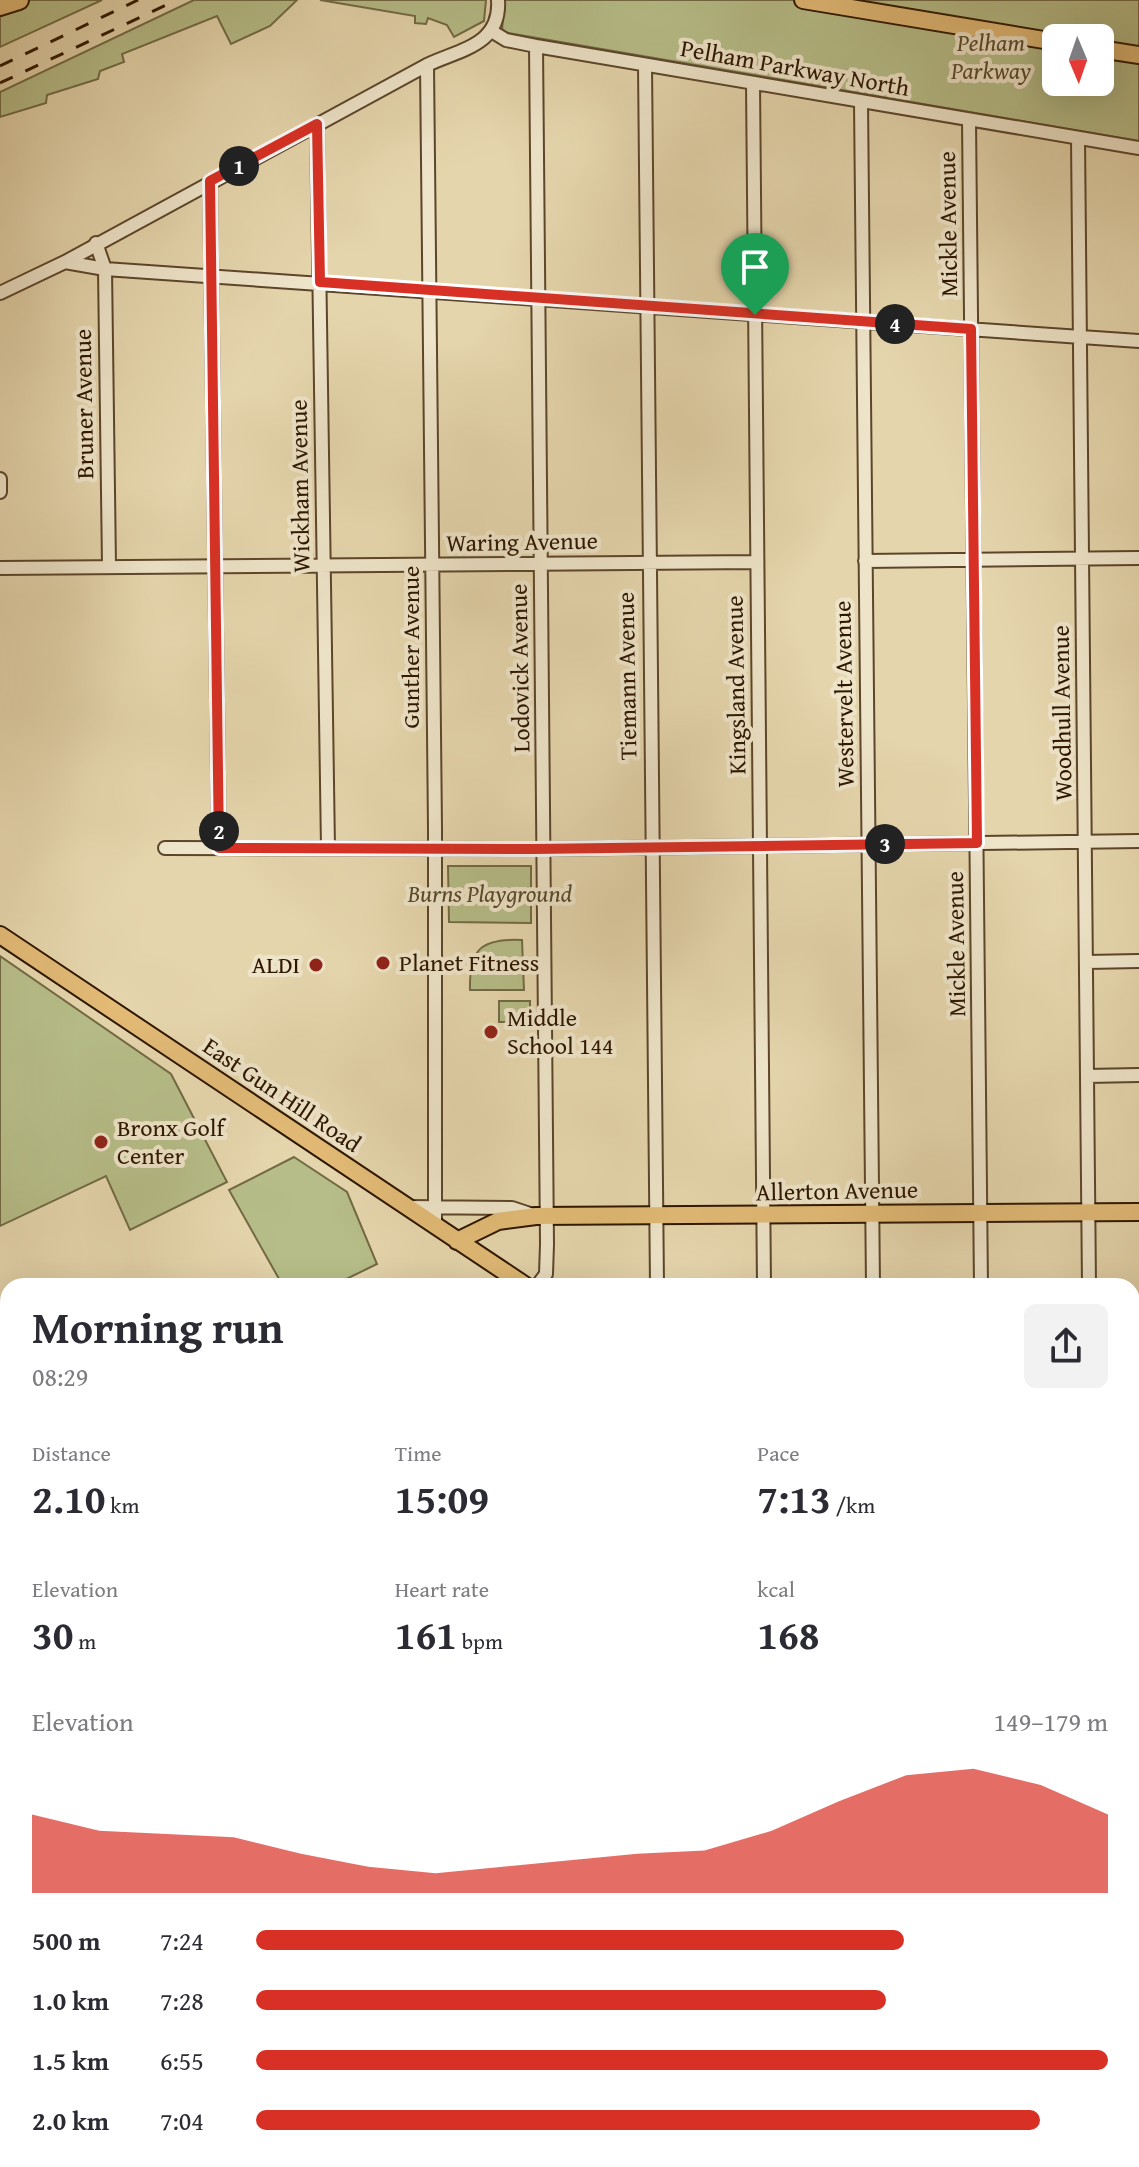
<!DOCTYPE html>
<meta charset="utf-8">
<style>
body{margin:0;font-family:"Gentium Book Plus",serif;background:#f2f2f3;color:#2b2b33;height:100vh;display:flex;flex-direction:column;font-size:30px;white-space:nowrap}
*{box-sizing:border-box;margin:0}
p{font-size:26px;color:#7c7c81}
.icon{flex:none;width:44px;height:44px;fill:none;stroke:currentColor;stroke-width:2;stroke-linecap:round;stroke-linejoin:round}
.map{position:relative;flex:1;overflow:hidden}
.panel{position:absolute;left:0px;top:1278px;width:1140px;height:890px;display:flex;flex-direction:column;background:#fff;border-radius:24px 24px 0 0;box-shadow:0 8px 32px #0002}
.panel>*{flex:none}
.needle{width:52px;rotate:178deg}
.tools{position:absolute;left:1042px;top:24px;display:grid;gap:16px}
.tools a{display:grid;place-items:center;width:72px;height:72px;border-radius:12px;background:#fff;box-shadow:0 8px 32px #0002;font-size:40px}
.pin{position:absolute;display:grid;place-items:center;width:68px;height:68px;color:#fff;margin:-82px -34px;border-radius:50% 50% 50% 0;rotate:-45deg;box-shadow:0 0 8px #0007}
.pin .icon{rotate:45deg}
.km{position:absolute;width:40px;height:40px;margin:-20px;border-radius:50%;background:#222;color:#fff;font-size:22px;line-height:40px;text-align:center}
.round{display:grid;place-items:center;flex:none;width:84px;height:84px;border-radius:12px;background:#f2f2f3}
.overview{display:flex;align-items:center;justify-content:space-between;height:136px;padding:0 32px}
h1{font-size:44px;font-weight:700;line-height:60px}
.stats{display:grid;grid-template-columns:repeat(3,1fr);gap:12px;height:136px;padding:8px 32px}
.stats div{display:grid;align-content:center}
.stats b{font-size:40px;font-weight:700}
.stats small{font-size:22px;font-weight:400}
.stats p{font-size:22px}
.chart{height:224px;padding:16px 32px}
.chart p{display:flex;justify-content:space-between}
.chart svg{width:100%;height:144px;margin-top:8px;fill:#d93025;opacity:.7}
ul{padding:0 32px;list-style:none;font-size:26px}
li{display:grid;grid-template-columns:128px 96px 1fr;align-items:center;height:60px}
li i{height:20px;border-radius:10px;background:#d93025}
.map>svg:first-child{display:block}
.green{fill:#b6bd88;stroke:#726a44;stroke-width:2;fill-rule:evenodd}
.lines{fill:none;stroke-linecap:round;stroke-linejoin:round}
.minor-casing{stroke:#5c462b;stroke-width:16}
.major-casing{stroke:#2e1700;stroke-width:20}
.highway-casing{stroke:#2e1700;stroke-width:22}
.minor{stroke:#eee4c9;stroke-width:12}
.major{stroke:#e2ba76;stroke-width:16}
.highway{stroke:#e2ba76;stroke-width:18}
.rail{stroke:#2e1700;stroke-width:3;stroke-dasharray:14 14;stroke-linecap:butt}
.route-casing{stroke:#fff;stroke-width:16}
.route{stroke:#d93025;stroke-width:10}
.poi-dot{fill:#8f2418;stroke:#eee4c9;stroke-width:3}
.labels{text-anchor:middle;stroke-width:8;stroke-linejoin:round;paint-order:stroke}
.park-label{font-size:24px;font-style:italic;fill:#574929;stroke:#eee4c9}
.street-label{font-size:24px;fill:#2e1700;stroke:#eee4c9}
.poi-label{font-size:24px;fill:#2e1700;stroke:#eee4c9;text-anchor:start}
</style>
<div class="map">
<svg width="1139" height="2167" viewBox="0 0 1139 2167">
<rect width="100%" height="100%" fill="#e5d5ac"/>
<filter id="stains"><feTurbulence type="fractalNoise" baseFrequency=".0025" numOctaves="4"/><feColorMatrix values="0 0 0 0 .2 0 0 0 0 .09 0 0 0 0 .02 0 0 0 .5 -.17"/></filter>
<radialGradient id="worn" r=".72"><stop offset=".6" stop-color="#630" stop-opacity="0"/><stop offset="1" stop-color="#630" stop-opacity=".3"/></radialGradient>
<!-- green -->
<path class="green" d="M0,0H102L0,47Z
M194,0H297L270,26L231,44L217,16L122,54L124,62L100,71L98,79L47,95L46,103L0,117V92Z
M320,0H486L484,21L454,37L447,25L428,18L426,24L415,23V16Z
M504,0H1139V141L502,32ZM1056,38H1100V82H1056Z
M448,866H531V923L449,922Z
M522,940L524,990H470C469,949 481,938 522,940Z
M0,956L171,1074L227,1182L130,1230L106,1176L0,1226Z
M499,1001H530V1022H499Z
M294,1157L347,1192L377,1264L332,1286H283L229,1190Z
M0,1481L8,1498V1553L0,1534Z
M8,1685V1746L0,1745V1689Z"/>
<g class="lines">
<defs>
<path id="minor" d="M493,32L506,40L536,46L1139,148
M536,46L547,1244L546,1274L537,1286
M427,65L435,828V1227
M645,65L657,1286
M753,83L764,1286
M861,102L873,1286
M969,121L981,1286
M317,124L328,848
M1078,139L1089,1286
M210,181L219,848
M96,243L105,269L109,566
M65,262L105,269L1139,341
M0,293L65,262L427,65C461,49 501,45 498,0
M0,479V492
M865,561L1139,558
M0,568L756,562
M165,848L543,849L1139,841
M1087,962L1139,961
M1087,1076L1139,1075
M409,1207L512,1208L533,1215
M1132,1366L1139,1368
M1132,1469L1139,1471
M1132,1591L1139,1589
M1132,1690L1139,1704
M1132,1892L1139,1888
M1132,1988L1139,2005
M0,2005L8,2003
M417,2160L420,2167
M529,2160L532,2167
M640,2160L643,2167
M753,2160L755,2167
M865,2160L868,2167
M978,2160L980,2167
M1090,2160L1093,2167
M543,2167L558,2160"/>
<path id="major" d="M803,0L1056,42
M1100,49L1139,55
M0,935L526,1286
M457,1241L498,1221L536,1216L1139,1212
M0,1465L8,1482
M1132,1673L1139,1678
M0,1770L8,1766
M0,1793L8,1790
M0,1862L8,1880
M0,1897L8,1914
M123,2160L127,2167
M139,2160L143,2167
M303,2160L306,2167"/>
<path id="highway" d="M0,6L19,0
M0,1565L8,1583
M0,1612L8,1631
M184,2160L186,2167
M201,2160L203,2167
M222,2160L224,2167
M241,2160L243,2167"/>
</defs>
<!-- minor casing -->
<use href="#minor" class="minor-casing"/>
<!-- major casing -->
<use href="#major" class="major-casing"/>
<!-- highway casing -->
<use href="#highway" class="highway-casing"/>
<!-- minor -->
<use href="#minor" class="minor"/>
<!-- major -->
<use href="#major" class="major"/>
<!-- highway -->
<use href="#highway" class="highway"/>
<!-- rail -->
<path class="rail" d="M0,66L138,0
M0,83L177,0"/>
</g>
<g class="lines">
<defs>
<path id="route" d="M317,124L320,282L971,329L977,843L533,849L219,848L210,181Z"/>
</defs>
<!-- route casing -->
<use href="#route" class="route-casing"/>
<!-- route -->
<use href="#route" class="route"/>
</g>
<!-- markers -->
<g class="poi-dot">
<circle cx="383" cy="963" r="8"/>
<circle cx="316" cy="965" r="8"/>
<circle cx="491" cy="1032" r="8"/>
<circle cx="101" cy="1142" r="8"/>
</g>
<g class="labels">
<!-- park labels -->
<g class="park-label">
<text x="991" y="51">Pelham<tspan x="991" dy="28">Parkway</tspan></text>
<text x="490" y="902">Burns Playground</text>
</g>
<!-- street labels -->
<g class="street-label">
<text transform="translate(795 68) rotate(10)" y="8">Pelham Parkway North</text>
<text transform="translate(948 224) rotate(-91)" y="8">Mickle Avenue</text>
<text transform="translate(84 404) rotate(-91)" y="8">Bruner Avenue</text>
<text transform="translate(300 486) rotate(-91)" y="8">Wickham Avenue</text>
<text transform="translate(522 542) rotate(-1)" y="8">Waring Avenue</text>
<text transform="translate(411 647) rotate(-90)" y="8">Gunther Avenue</text>
<text transform="translate(520 668) rotate(-91)" y="8">Lodovick Avenue</text>
<text transform="translate(627 676) rotate(-91)" y="8">Tiemann Avenue</text>
<text transform="translate(736 685) rotate(-91)" y="8">Kingsland Avenue</text>
<text transform="translate(844 694) rotate(-91)" y="8">Westervelt Avenue</text>
<text transform="translate(1062 713) rotate(-91)" y="8">Woodhull Avenue</text>
<text transform="translate(956 944) rotate(-91)" y="8">Mickle Avenue</text>
<text transform="translate(282 1095) rotate(34)" y="8">East Gun Hill Road</text>
<text transform="translate(837 1191) rotate(-1)" y="8">Allerton Avenue</text>
</g>
<!-- poi labels -->
<g class="poi-label">
<text x="399" y="971">Planet Fitness</text>
<text x="300" y="973" text-anchor="end">ALDI</text>
<text x="507" y="1026">Middle<tspan x="507" dy="28">School 144</tspan></text>
<text x="117" y="1136">Bronx Golf<tspan x="117" dy="28">Center</tspan></text>
</g>
</g>
<rect width="100%" height="100%" filter="url(#stains)"/>
<rect width="100%" height="100%" fill="url(#worn)"/>
</svg>
<div class="tools">
<a><svg class="needle" viewBox="-14 -14 28 28"><path d="M0-13l5 13h-10z" fill="#e53935"/><path d="M0 13l5-13h-10z" fill="#7c7c81"/></svg></a>
</div>
<div class="pin" style="left:755px;top:315px;background:#1e9e55"><svg class="icon" aria-label="arrive" viewBox="0 0 24 24"><path d="M6 21V4h12l-3 4 3 4H6"/></svg></div>
<b class="km" style="left:239px;top:166px">1</b>
<b class="km" style="left:219px;top:831px">2</b>
<b class="km" style="left:885px;top:844px">3</b>
<b class="km" style="left:895px;top:324px">4</b>
<section class="panel">
<div class="overview"><div><h1>Morning run</h1><p>08:29</p></div><a class="round"><svg class="icon" aria-label="share" viewBox="0 0 24 24"><path d="M12 15V3M7 8l5-5 5 5M5 13v7h14v-7"/></svg></a></div>
<div class="stats">
<div><p>Distance</p><b>2.10<small> km</small></b></div>
<div><p>Time</p><b>15:09</b></div>
<div><p>Pace</p><b>7:13<small> /km</small></b></div>
</div>
<div class="stats">
<div><p>Elevation</p><b>30<small> m</small></b></div>
<div><p>Heart rate</p><b>161<small> bpm</small></b></div>
<div><p>kcal</p><b>168</b></div>
</div>
<div class="chart"><p><span>Elevation</span>149–179 m</p>
<svg viewBox="0 0 160 44" preserveAspectRatio="none"><path d="M0 44V20L10 25L20 26L30 27L40 32L50 36L60 38L70 36L80 34L90 32L100 31L110 25L120 16L130 8L140 6L150 11L160 20V44z"/></svg>
</div>
<ul>
<li><b>500 m</b>7:24<i style="width:76%"></i></li>
<li><b>1.0 km</b>7:28<i style="width:74%"></i></li>
<li><b>1.5 km</b>6:55<i style="width:100%"></i></li>
<li><b>2.0 km</b>7:04<i style="width:92%"></i></li>
</ul>
</section>
</div>
